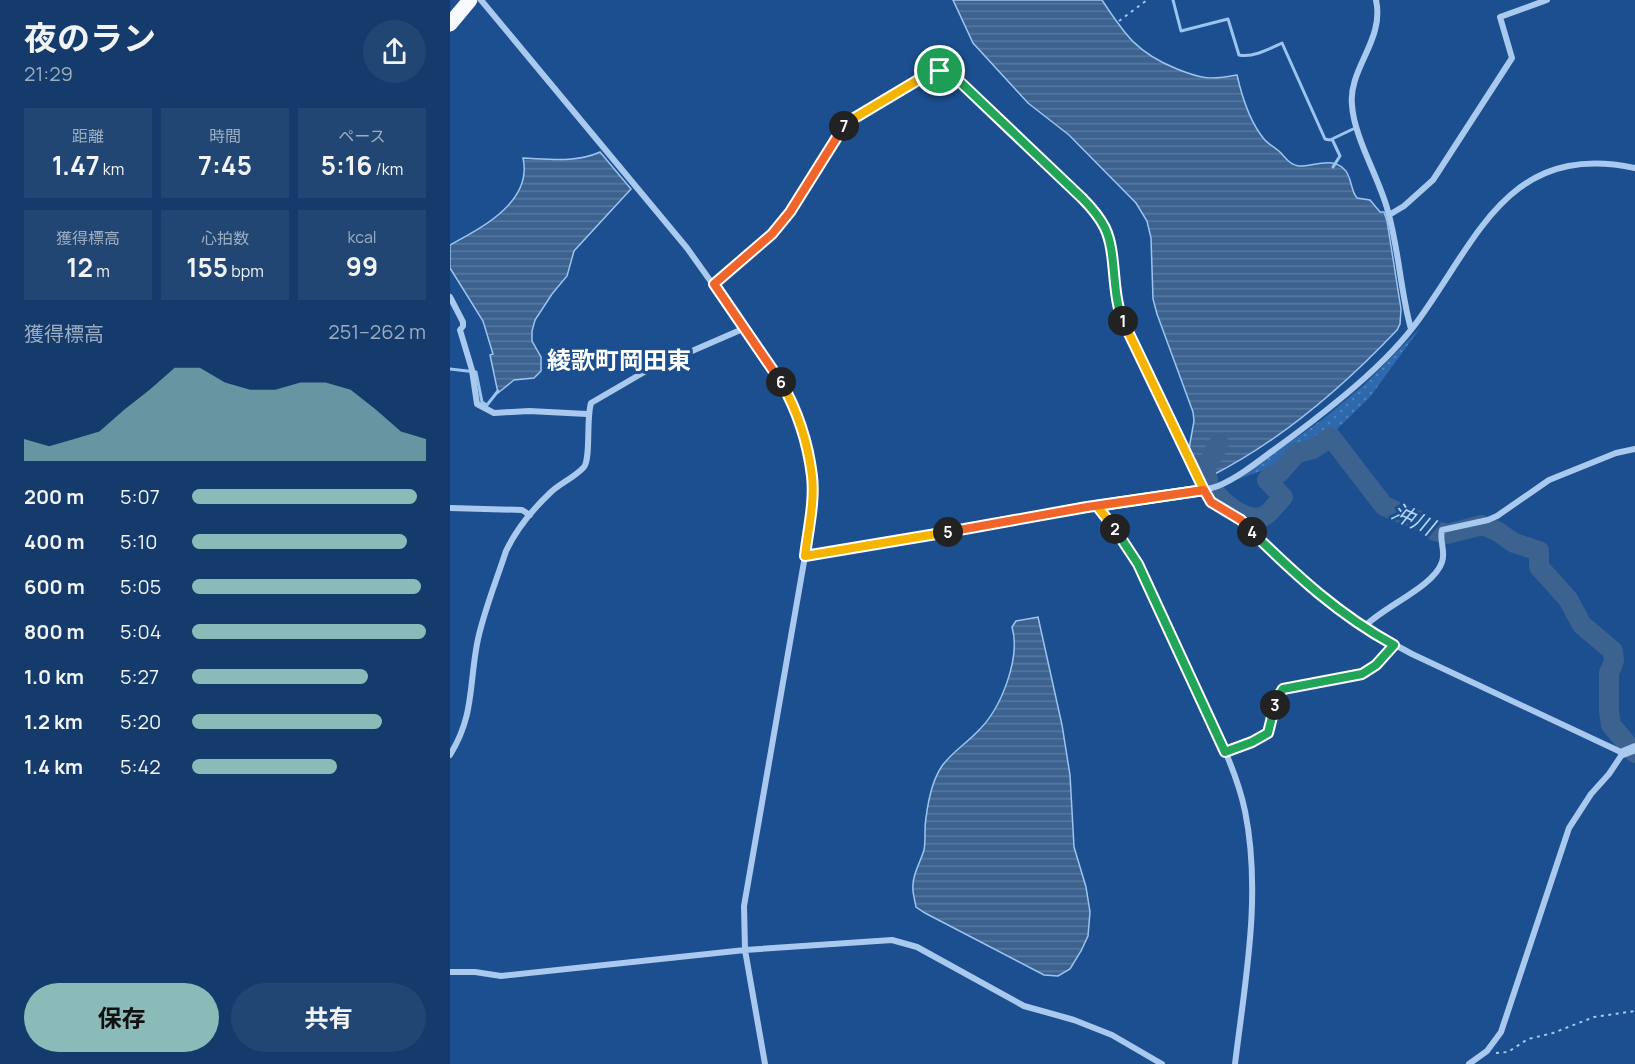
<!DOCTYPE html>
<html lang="ja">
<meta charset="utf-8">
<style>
body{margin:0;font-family:Manrope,"Noto Sans JP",sans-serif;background:#214673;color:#f1f3f6;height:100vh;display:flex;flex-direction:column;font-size:22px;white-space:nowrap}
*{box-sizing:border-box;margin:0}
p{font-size:20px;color:#9dadc1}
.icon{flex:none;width:33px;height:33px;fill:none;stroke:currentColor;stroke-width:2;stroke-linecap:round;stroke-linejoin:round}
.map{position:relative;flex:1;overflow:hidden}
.sheet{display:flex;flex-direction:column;background:#143b6b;width:450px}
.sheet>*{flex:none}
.pin{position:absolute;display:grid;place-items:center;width:51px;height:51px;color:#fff;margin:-26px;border:3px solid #fff;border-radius:50%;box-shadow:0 2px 6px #0007}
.km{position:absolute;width:30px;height:30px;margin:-15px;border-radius:50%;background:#222;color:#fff;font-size:16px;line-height:30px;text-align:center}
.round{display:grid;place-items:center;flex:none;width:63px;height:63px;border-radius:32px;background:#214673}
.overview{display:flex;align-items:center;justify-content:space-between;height:102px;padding:0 24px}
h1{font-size:33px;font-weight:700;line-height:45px}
.metrics{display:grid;grid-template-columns:repeat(3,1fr);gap:9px;height:102px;padding:6px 24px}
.metrics div{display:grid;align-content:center;border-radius:0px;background:#214673;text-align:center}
.metrics b{font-size:26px;font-weight:700}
.metrics small{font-size:16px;font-weight:400}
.metrics p{font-size:16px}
.chart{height:168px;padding:12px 24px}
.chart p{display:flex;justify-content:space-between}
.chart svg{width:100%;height:108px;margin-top:6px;fill:#8bbbb9;opacity:.7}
.cta{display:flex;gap:12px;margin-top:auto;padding:12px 24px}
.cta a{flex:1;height:69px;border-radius:36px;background:#8bbbb9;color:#111;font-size:24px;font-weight:700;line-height:69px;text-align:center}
.cta a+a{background:#214673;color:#f1f3f6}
ul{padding:0 24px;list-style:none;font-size:20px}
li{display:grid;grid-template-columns:96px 72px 1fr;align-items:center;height:45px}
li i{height:15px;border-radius:8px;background:#8bbbb9}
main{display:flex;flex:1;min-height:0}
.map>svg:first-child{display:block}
.grass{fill:url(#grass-dots)}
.water{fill:url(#water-rules);stroke:#9cc4f0;stroke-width:1.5}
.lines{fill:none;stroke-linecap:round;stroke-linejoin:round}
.stream{stroke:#9cc4f0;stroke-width:3}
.river{stroke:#3c6290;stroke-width:20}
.path{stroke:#a9c9ee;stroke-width:2;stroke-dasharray:3 4.5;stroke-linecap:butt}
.minor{stroke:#a9c9ee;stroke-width:6}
.tertiary{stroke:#a9c9ee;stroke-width:10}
.trunk{stroke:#f8faff;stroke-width:15}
.split-1-casing{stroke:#fff;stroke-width:12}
.split-2-casing{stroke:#fff;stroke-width:12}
.split-3-casing{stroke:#fff;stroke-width:12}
.split-4-casing{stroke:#fff;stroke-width:12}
.split-5-casing{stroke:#fff;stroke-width:12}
.split-6-casing{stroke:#fff;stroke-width:12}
.split-7-casing{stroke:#fff;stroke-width:12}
.split-8-casing{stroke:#fff;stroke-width:12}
.split-1{stroke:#22a559;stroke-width:8}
.split-2{stroke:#f5b400;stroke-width:8}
.split-3{stroke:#22a559;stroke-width:8}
.split-4{stroke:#22a559;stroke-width:8}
.split-5{stroke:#f0652b;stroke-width:8}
.split-6{stroke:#f5b400;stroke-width:8}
.split-7{stroke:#f0652b;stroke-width:8}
.split-8{stroke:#f5b400;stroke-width:8}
.labels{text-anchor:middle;stroke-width:6;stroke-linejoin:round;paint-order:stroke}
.water-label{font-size:22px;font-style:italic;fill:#b5d3f5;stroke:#1b4f8f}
.quarter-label{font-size:24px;font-weight:bold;fill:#fff;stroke:#1b4f8f}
</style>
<main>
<section class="sheet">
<div class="overview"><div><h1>夜のラン</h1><p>21:29</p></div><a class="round"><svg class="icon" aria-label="share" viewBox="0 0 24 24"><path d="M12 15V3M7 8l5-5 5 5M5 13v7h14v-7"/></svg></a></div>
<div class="metrics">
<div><p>距離</p><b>1.47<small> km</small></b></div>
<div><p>時間</p><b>7:45</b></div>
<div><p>ペース</p><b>5:16<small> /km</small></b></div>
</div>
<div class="metrics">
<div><p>獲得標高</p><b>12<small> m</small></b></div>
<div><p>心拍数</p><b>155<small> bpm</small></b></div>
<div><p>kcal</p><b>99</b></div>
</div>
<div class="chart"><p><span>獲得標高</span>251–262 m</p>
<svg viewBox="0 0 160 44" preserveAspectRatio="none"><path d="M0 44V35L10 38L20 35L30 32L40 23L50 15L60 6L70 6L80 12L90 15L100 15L110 12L120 12L130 15L140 23L150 32L160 35V44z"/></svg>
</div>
<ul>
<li><b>200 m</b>5:07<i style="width:96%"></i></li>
<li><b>400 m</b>5:10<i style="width:92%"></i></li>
<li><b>600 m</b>5:05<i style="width:98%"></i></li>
<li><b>800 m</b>5:04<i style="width:100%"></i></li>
<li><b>1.0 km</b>5:27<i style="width:75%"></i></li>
<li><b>1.2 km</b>5:20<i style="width:81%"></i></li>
<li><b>1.4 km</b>5:42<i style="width:62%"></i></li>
</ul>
<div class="cta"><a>保存</a><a>共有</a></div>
</section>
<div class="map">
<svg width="1185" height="1064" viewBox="0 0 1185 1064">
<defs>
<pattern id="grass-dots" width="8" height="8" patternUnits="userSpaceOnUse" patternTransform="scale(1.5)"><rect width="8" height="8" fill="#2e69ad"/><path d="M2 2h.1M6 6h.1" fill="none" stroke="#4d80b9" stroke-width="1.8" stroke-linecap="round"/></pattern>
<pattern id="water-rules" width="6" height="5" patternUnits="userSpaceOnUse" patternTransform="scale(1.5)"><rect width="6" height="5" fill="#3c6290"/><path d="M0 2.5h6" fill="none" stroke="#597aa1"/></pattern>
</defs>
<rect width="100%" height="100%" fill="#1b4f8f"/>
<!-- grass -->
<path class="grass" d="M971,327L920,397L885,431L861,447L846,451L834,465L819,468L786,480L873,419L915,384Z"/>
<!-- water -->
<path class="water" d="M503,0H652C675,35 687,53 727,69C752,79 760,80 787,75C792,97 799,121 814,139C818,144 826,148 831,153C836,159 842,166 850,166C864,166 882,157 894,169C902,176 900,190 907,198L920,200L930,212H934L937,221L951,309L950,324L947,330C895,385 830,441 761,476L755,463L746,467L739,449L744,421L743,412L707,314L703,299L701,238L697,221L686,203L619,135L578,103L523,43Z
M150,152L181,189L124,251L117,276L102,294L85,320L82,331V341L91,357V371L84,378L64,380L48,393L40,355L43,354L33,321L0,268V245C31,228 83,202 73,158C99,159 126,163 150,152Z
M588,617L612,725L620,775L624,847L636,887L640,912L638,936L631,951L620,969L608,976L594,975L475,913L466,907C465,900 462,892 463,885C463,873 471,861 474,850C476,840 474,829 476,818C478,802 483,779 492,766C502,752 517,743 528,731C551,709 571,658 562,627L566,621Z"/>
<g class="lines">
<!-- stream -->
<path class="stream" d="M723,0L731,31L778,19L789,55C803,58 819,49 832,43L875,139L880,140L903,129
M882,139L890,156L883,167
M0,369L26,372L32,402L37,405L48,391"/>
<!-- river -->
<path class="river" d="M758,480L754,470L769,444
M766,493C775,505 800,525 816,515C822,510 828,502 833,497L817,480L821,476L829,473L847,453L863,449L881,437L934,506L969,521L985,531L997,534L1032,525L1047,531L1064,543L1089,551V567L1118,599L1132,625L1163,651L1164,661L1159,673V712L1161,725L1185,753"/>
<!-- path -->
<path class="path" d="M669,21L697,0
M783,749L803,742L818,733L822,722L826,700L833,689L912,674L926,665L938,651
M1046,1053L1058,1052L1078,1039L1103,1033L1144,1017L1185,1011"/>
<!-- minor -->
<path class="minor" d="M31,0L237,248L326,373L340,399L352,430L362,476L361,506L355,556L294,906L295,950L315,1064
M926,0C935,40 898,69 902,105C904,137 928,176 937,208C949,248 950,290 961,329
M939,215L954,206L983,180L1062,58L1050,17L1097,0
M264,284L322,234L340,212L396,123L478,74L490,71L501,74L632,198L648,216L656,230L670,315L681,342L699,375L761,502L791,520L835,564L883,607L914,628L962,654L1173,753L1159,774L1141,794L1119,828L1051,1032L1037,1051L1019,1064
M0,297L13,322V326L10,330L22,370L27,404L44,413L79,411L137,414
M647,506C662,525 677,544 688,565C705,598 719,631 734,665C755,712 784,759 795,811C812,895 795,981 785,1064
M0,508L72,510L80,515
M355,556C450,543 544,522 638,507C667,503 696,499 725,494C739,492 755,491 768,486C787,478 805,464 821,452C846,434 871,415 895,395C919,375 944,352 964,326C1027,242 1056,141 1185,168
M913,628C932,607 984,587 992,562C996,551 989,541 992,530L1038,520L1047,516L1099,480L1166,453L1185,449
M0,755C24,716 19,687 27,644C32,616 47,579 56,551C66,530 84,508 101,492C111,483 125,477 134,467C141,458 136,419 141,403L196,371L295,328
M0,972H25L51,976L295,950L442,940L467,947L574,1006L624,1020L662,1035L712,1064"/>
<!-- tertiary -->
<path class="tertiary" d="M1173,753L1185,748"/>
<!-- trunk -->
<path class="trunk" d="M0,24L20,0"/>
</g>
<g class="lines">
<defs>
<path id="split-1" d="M490,71L501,74L508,80L632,198C641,207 649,216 655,228C667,253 661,292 673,321"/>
<path id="split-2" d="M665,529L647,506L754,490L673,321"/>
<path id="split-3" d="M665,529L688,564L775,752L802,742L818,733L825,705"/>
<path id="split-4" d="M802,532C847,576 889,615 944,645L926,665L912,674L833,689L826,700L825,705"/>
<path id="split-5" d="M498,532L637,507L754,490L761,502L791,520L802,532"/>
<path id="split-6" d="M331,382C347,410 358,443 362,476C365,502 358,530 355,556L498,532"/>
<path id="split-7" d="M331,382L264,284L322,234L340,212L394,126"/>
<path id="split-8" d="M394,126L396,123L478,74L490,71"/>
</defs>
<!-- split-1 casing -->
<use href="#split-1" class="split-1-casing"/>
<!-- split-2 casing -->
<use href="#split-2" class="split-2-casing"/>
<!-- split-3 casing -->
<use href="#split-3" class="split-3-casing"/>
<!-- split-4 casing -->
<use href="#split-4" class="split-4-casing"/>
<!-- split-5 casing -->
<use href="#split-5" class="split-5-casing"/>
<!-- split-6 casing -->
<use href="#split-6" class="split-6-casing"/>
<!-- split-7 casing -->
<use href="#split-7" class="split-7-casing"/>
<!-- split-8 casing -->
<use href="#split-8" class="split-8-casing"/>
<!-- split-1 -->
<use href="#split-1" class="split-1"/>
<!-- split-2 -->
<use href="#split-2" class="split-2"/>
<!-- split-3 -->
<use href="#split-3" class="split-3"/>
<!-- split-4 -->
<use href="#split-4" class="split-4"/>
<!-- split-5 -->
<use href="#split-5" class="split-5"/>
<!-- split-6 -->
<use href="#split-6" class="split-6"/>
<!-- split-7 -->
<use href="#split-7" class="split-7"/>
<!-- split-8 -->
<use href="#split-8" class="split-8"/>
</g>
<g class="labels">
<!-- water labels -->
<g class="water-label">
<text transform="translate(963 519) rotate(25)" y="8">沖川</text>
</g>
<!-- quarter labels -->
<g class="quarter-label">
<text x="169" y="369">綾歌町岡田東</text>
</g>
</g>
</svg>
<div class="pin" style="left:490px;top:71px;background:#1e9e55"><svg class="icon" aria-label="arrive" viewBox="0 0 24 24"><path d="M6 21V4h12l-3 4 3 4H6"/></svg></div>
<b class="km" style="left:673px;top:321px">1</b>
<b class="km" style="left:665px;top:529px">2</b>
<b class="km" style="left:825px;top:705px">3</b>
<b class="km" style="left:802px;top:532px">4</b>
<b class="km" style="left:498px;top:532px">5</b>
<b class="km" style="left:331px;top:382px">6</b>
<b class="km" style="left:394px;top:126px">7</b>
</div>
</main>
